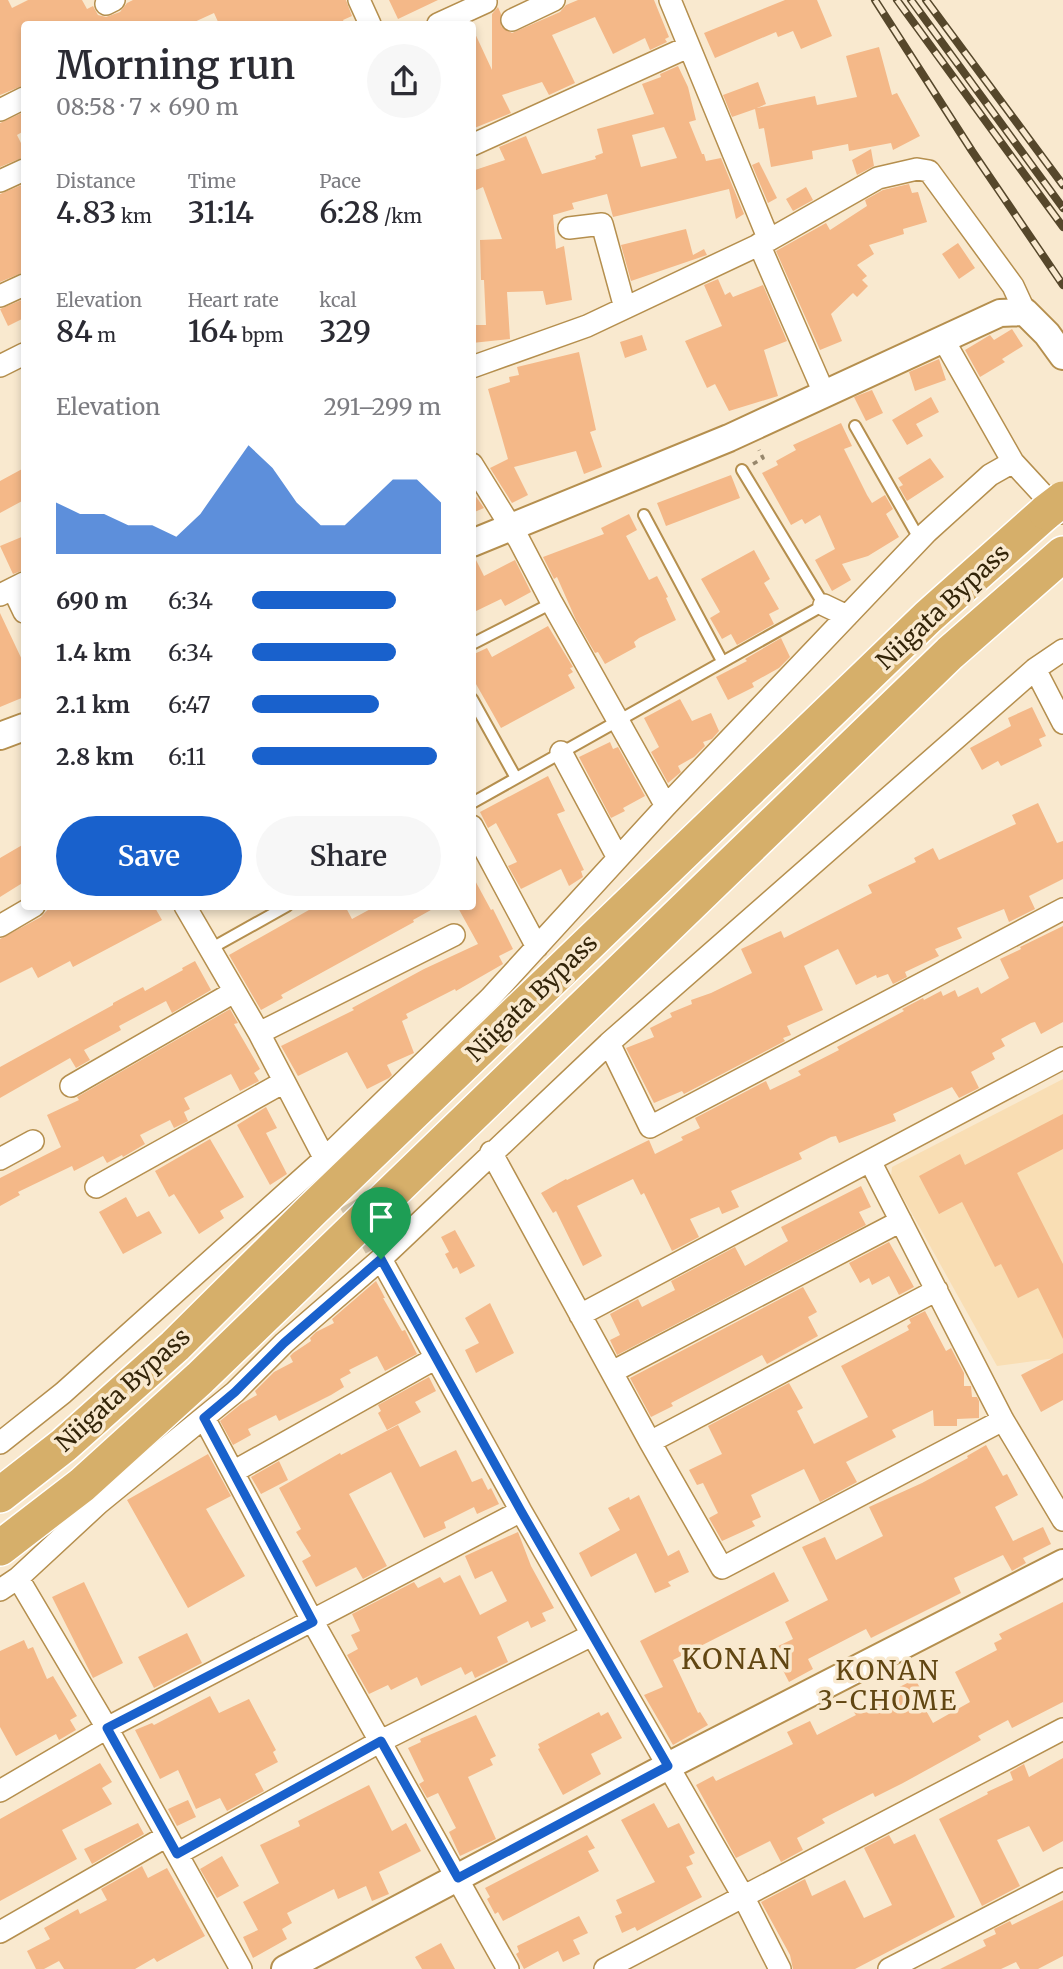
<!DOCTYPE html>
<meta charset="utf-8">
<style>
body{margin:0;font-family:Merriweather,serif;background:#f7f7f7;color:#2b2b33;height:100vh;display:flex;flex-direction:column;font-size:26px;white-space:nowrap}
*{box-sizing:border-box;margin:0}
p{font-size:23px;color:#7c7c81}
.icon{flex:none;width:38px;height:38px;fill:none;stroke:currentColor;stroke-width:2;stroke-linecap:round;stroke-linejoin:round}
.map{position:relative;flex:1;overflow:hidden}
.details{position:absolute;left:21px;top:21px;width:455px;height:889px;display:flex;flex-direction:column;background:#fff;border-radius:7px;box-shadow:0 4px 10px #0003}
.details>*{flex:none}
.pin{position:absolute;display:grid;place-items:center;width:60px;height:60px;color:#fff;margin:-72px -30px;border-radius:50% 50% 50% 0;rotate:-45deg;box-shadow:0 0 7px #0007}
.pin .icon{rotate:45deg}
.round{display:grid;place-items:center;flex:none;width:74px;height:74px;border-radius:37px;background:#f7f7f7}
.headline{display:flex;align-items:center;justify-content:space-between;height:119px;padding:0 35px}
h1{font-size:38px;font-weight:600;line-height:52px}
.metrics{display:grid;grid-template-columns:repeat(3,1fr);gap:10px;height:119px;padding:7px 35px}
.metrics div{display:grid;align-content:center}
.metrics b{font-size:30px;font-weight:600}
.metrics small{font-size:19px;font-weight:400}
.metrics p{font-size:19px}
.chart{height:196px;padding:14px 35px}
.chart p{display:flex;justify-content:space-between}
.chart svg{width:100%;height:126px;margin-top:7px;fill:#1961cc;opacity:.7}
.action{display:flex;gap:14px;margin-top:auto;padding:14px 35px}
.action a{flex:1;height:80px;border-radius:42px;background:#1961cc;color:#fff;font-size:28px;font-weight:600;line-height:80px;text-align:center}
.action a+a{background:#f7f7f7;color:#2b2b33}
ul{padding:0 35px;list-style:none;font-size:23px}
li{display:grid;grid-template-columns:112px 84px 1fr;align-items:center;height:52px}
li i{height:18px;border-radius:9px;background:#1961cc}
.map>svg:first-child{display:block}
.built{fill:#f9deb4}
.building{fill:#f4b888;fill-rule:evenodd}
.lines{fill:none;stroke-linecap:round;stroke-linejoin:round}
.minor-tunnel{stroke:#d2c2a7;stroke-width:21;stroke-dasharray:21 10;stroke-linecap:butt}
.service-casing{stroke:#b58f4e;stroke-width:14}
.minor-casing{stroke:#b58f4e;stroke-width:24}
.tertiary-casing{stroke:#b58f4e;stroke-width:30}
.trunk-casing{stroke:#fff;stroke-width:38}
.path{stroke:#97876c;stroke-width:3.5;stroke-dasharray:5 5;stroke-linecap:butt}
.service{stroke:#fff;stroke-width:10}
.minor{stroke:#fff;stroke-width:21}
.tertiary{stroke:#fff;stroke-width:26}
.trunk{stroke:#d6af6a;stroke-width:35}
.rail-casing{stroke:#56472b;stroke-width:8}
.rail{stroke:#f9e9cf;stroke-width:5;stroke-dasharray:16;stroke-linecap:butt}
.trunk-bridge-casing{stroke:#fff;stroke-width:38;stroke-linecap:butt}
.trunk-bridge{stroke:#d6af6a;stroke-width:35}
.route-casing{stroke:#fff;stroke-width:14}
.route{stroke:#1961cc;stroke-width:9}
.labels{text-anchor:middle;stroke-width:7;stroke-linejoin:round;paint-order:stroke}
.street-label{font-size:24px;fill:#342509;stroke:#f9e9cf}
.neighbourhood-label{font-size:26px;letter-spacing:2px;fill:#614612;stroke:#f9e9cf}
.quarter-label{font-size:28px;letter-spacing:2px;fill:#614612;stroke:#f9e9cf}
</style>
<div class="map">
<svg width="1063" height="1969" viewBox="0 0 1063 1969">
<rect width="100%" height="100%" fill="#f9e9cf"/>
<!-- built -->
<path class="built" d="M1063,1079V1357L997,1366L891,1176L892,1167Z"/>
<!-- building -->
<path class="building" d="M0,0H8L12,8L28,0H82L87,9L93,6L98,15L106,17L120,12L127,3L133,0H346L352,16L343,20L345,24H219L214,13L190,24H24V85L0,95Z
M389,0H438L398,19Z
M578,0H654L669,37L665,39L667,42L650,50L645,38L613,54L595,17L552,35L575,83L549,95L542,82L502,95L511,113L472,129V27L492,70V14L498,7L501,14V26L512,33L560,12L566,5Z
M785,0H817L832,36L801,49L793,31L778,37L776,32L715,58L704,33Z
M879,47L892,95L897,93L920,136L893,150L891,143L849,151L848,144L812,151L813,159L771,167L764,128L759,129L755,109L732,117L723,95L758,82L766,104L757,108L815,96L817,105L857,97L846,56Z
M678,66L688,87L696,120L689,122L702,154H704L706,161L721,158L744,214L736,219L729,189L613,217L607,194L572,203L574,209L553,215L556,249L564,246L572,300L546,305L543,291L507,292L510,339L472,343V325H486L484,280H481L480,240L502,239L483,187L472,192V171L505,160L499,147L526,136L542,174L596,159L595,156L603,153L597,129L654,114L642,84L661,77L660,74ZM664,127L677,158L641,167L632,135Z
M24,112V131L17,135L24,149V157L0,167V123Z
M871,149L874,166L857,175L852,160Z
M759,162L777,198L768,203L752,165Z
M24,184V272L0,282V194Z
M909,184L912,193L918,192L927,222L903,229L904,234L869,245L874,254L857,265L867,276L862,280L868,286L857,297L853,293L831,314L842,341L820,350L776,251L826,223L830,230L867,206L865,200L883,190Z
M806,187L813,200L793,211L786,199Z
M686,229L693,255L704,249L707,255L631,281L621,245Z
M958,243L975,268L959,279L942,254Z
M718,279L725,295L730,292L733,297L763,285L787,341L764,350L778,396L729,411L715,384L707,388L685,341L722,326L704,285Z
M24,299V318L8,326L0,309Z
M1012,329L1023,346L1002,359L1005,362L980,377L965,350L990,335L994,340Z
M642,335L647,350L625,358L620,342Z
M579,352L596,430L590,432L602,467L584,474L576,451L514,467L528,495L512,503L490,468L508,459L488,389L510,382L509,377L519,375L517,367Z
M939,359L946,380L915,391L909,372Z
M872,390L883,413L866,421L854,397Z
M931,397L939,412L916,424L923,436L907,445L892,420Z
M841,423L852,446L844,449L867,495L872,503L885,495L893,509L886,514L899,537L868,556L842,564L851,580L832,591L815,560L835,549L820,515L805,524L802,519L791,525L762,473L778,465L776,461L796,450L793,445Z
M930,458L944,477L907,501L899,487L903,485L898,478Z
M24,468V500L0,513V481Z
M731,475L740,498L666,526L657,503Z
M472,491L484,508L472,513Z
M629,514L637,530L626,536L649,580L657,576L668,597L666,598L676,620L639,638L634,642L636,647L605,664L598,652L595,653L576,620L557,577L554,579L543,557L604,534L601,528Z
M24,536V570L13,574L0,546Z
M754,550L770,579L764,583L779,609L769,614L774,624L737,645L731,634L722,639L710,618L720,612L701,579Z
M472,558H475L484,576L515,560L531,592L505,606L501,599L472,613Z
M0,613L24,664V697L0,707Z
M548,626L573,667L570,668L573,672L568,675L575,688L501,728L472,677V655L487,648L492,657Z
M781,638L790,657L779,668L752,683L754,687L728,700L716,677L747,661L745,659Z
M680,699L692,721L711,713L719,731L712,739L703,742L705,746L694,757L678,766L681,772L668,783L651,752L659,747L644,718Z
M1032,707L1046,736L1039,739L1042,746L1001,766L998,761L982,770L970,748L1011,726L1008,718Z
M610,742L613,749L618,747L645,796L623,808L625,811L611,818L579,757Z
M548,776L565,811L557,814L584,870L581,871L583,877L569,886L561,869L521,889L508,866L517,862L496,823L488,828L480,812Z
M1038,803L1057,843L1063,841V879L1029,896L1035,909L1009,922L1004,909L957,928L962,938L935,949L939,956L905,972L907,977L893,984L888,974L877,978L876,975L856,985L838,949L804,966L823,1010L787,1026L791,1035L783,1038L785,1041L684,1094L682,1091L654,1103L626,1048L654,1037L650,1028L672,1017L670,1013L692,1004L691,1000L711,993L752,973L741,949L781,931L784,938L872,893L868,885L916,862L914,858L933,848L939,860L1016,824L1012,815Z
M24,844V882L0,897V858Z
M472,875L491,910L493,909L513,949L499,956L503,964L456,991L455,989L406,1014L408,1018L402,1021L414,1053L387,1065L392,1075L389,1078L367,1089L347,1052L298,1076L281,1046L354,1010L352,1008L424,969L478,944L457,906H472Z
M51,906H154L162,920L73,967L70,961L38,978L32,967L0,983V939L41,917Z
M316,906H345L352,919L376,906H438L413,920L414,922L281,995L283,998L261,1010L229,955Z
M1063,926V1022L1041,1034L1035,1022L1031,1023L1001,1039L1005,1046L992,1053L995,1059L971,1072L979,1088L959,1098L952,1087L893,1114L896,1121L839,1143L836,1136L831,1137L799,1153L802,1159L731,1191L739,1207L722,1214L719,1207L690,1219L699,1237L672,1251L644,1193L641,1195L633,1179L577,1206L602,1256L583,1266L556,1211L553,1213L541,1193L566,1179L567,1180L649,1140L655,1154L683,1140L681,1137L700,1128L695,1118L766,1081L770,1090L801,1075L798,1071L839,1050L837,1047L904,1011L902,1009L923,998L924,1000L941,991L943,996L955,990L958,997L978,987L981,994L1009,978L1000,959L1021,949L1020,947Z
M195,961L211,990L172,1013L166,1001L119,1026L121,1030L84,1050L90,1060L76,1068L70,1058L0,1098V1067L113,1005V1003L143,987L145,991L183,970L182,968Z
M230,1009L238,1023L234,1024L260,1069L254,1073L259,1081L240,1091L231,1074L184,1098L190,1109L184,1112L188,1121L174,1128L170,1120L140,1135L145,1144L123,1157L122,1155L107,1163L103,1156L74,1171L72,1166L18,1192L20,1195L0,1206V1178L61,1147L47,1115L79,1100L77,1097Z
M266,1107L277,1128L266,1133L287,1174L270,1185L237,1125Z
M1063,1114V1149L1017,1173L1063,1264V1339L1038,1288L1018,1298L1001,1264L995,1267L962,1202L939,1214L919,1176L960,1154L965,1165Z
M210,1139L244,1197L220,1211L224,1218L199,1234L174,1194L169,1197L155,1171Z
M861,1186L871,1207L859,1212L866,1225L617,1355L610,1340L620,1335L610,1314L638,1299L642,1307L675,1290L671,1281L735,1247L745,1266L788,1241L781,1227Z
M126,1197L137,1217L149,1211L162,1233L123,1254L99,1212Z
M455,1230L475,1266L460,1274L457,1267L453,1269L445,1254L449,1252L441,1237Z
M889,1242L914,1287L899,1295L889,1276L872,1285L869,1278L860,1283L849,1263Z
M376,1281L385,1298H383L402,1331L405,1330L417,1354L385,1371L377,1356L349,1370L351,1373L340,1379L344,1387L331,1395L279,1421L276,1415L248,1429L251,1435L233,1445L220,1421L241,1404L257,1395L255,1391L274,1372L293,1362L290,1356L293,1353L311,1341L310,1338L316,1332L334,1323L332,1319Z
M803,1287L817,1312L808,1317L818,1336L767,1364L762,1355L671,1403L673,1406L651,1417L630,1378Z
M490,1303L514,1353L476,1373L465,1350L479,1343L465,1318Z
M925,1311L946,1351L951,1348L964,1373V1386H971L972,1397H977L979,1401V1418L957,1419V1426H934L933,1410L892,1430L896,1437L846,1462L857,1482L820,1502L804,1469L751,1495L761,1517L752,1521L755,1526L722,1541L709,1518L718,1513L703,1483L697,1485L689,1470L722,1454L708,1426L789,1383L803,1408L797,1411L814,1444L868,1417L841,1366L909,1330L907,1326L911,1323L909,1319Z
M1063,1353V1400L1041,1412L1021,1375Z
M429,1377L436,1391L415,1402L421,1412L387,1430L378,1413L381,1411L378,1405Z
M398,1425L420,1467L456,1450L472,1482L482,1478L488,1490L491,1488L499,1504L477,1514L474,1507L444,1522L446,1528L424,1538L391,1472L349,1494L387,1566L363,1579L356,1567L316,1587L302,1561L311,1556L296,1532L301,1529L279,1488L340,1453L341,1455Z
M986,1445L1003,1476L1007,1474L1018,1495L995,1507L1013,1541L1043,1527L1051,1544L1023,1558L1026,1563L1012,1571L1003,1555L954,1578L961,1593L871,1638L866,1629L808,1659L813,1669L789,1682L772,1649L793,1639L785,1622L828,1600L802,1547L825,1537L836,1560L883,1536L869,1507L922,1483L968,1458L967,1456Z
M208,1454L231,1496L206,1509L245,1576L188,1608L127,1500Z
M279,1461L288,1480L261,1494L251,1477Z
M639,1495L668,1556L679,1550L689,1572L668,1582L671,1586L655,1593L636,1553L591,1577L579,1553L620,1530L608,1508L629,1497L630,1500Z
M518,1532L531,1566L554,1608L542,1613L546,1621L531,1628L528,1621L497,1637L508,1662L475,1678L472,1671L465,1675L461,1667L421,1686L417,1677L391,1690L388,1685L369,1694L347,1655L358,1649L351,1635L360,1631L352,1614L414,1582L418,1588L440,1577L444,1583L460,1575L480,1615L507,1601L492,1571L475,1579L465,1556Z
M774,1572L789,1601L673,1660L698,1713L700,1712L708,1725L673,1745L644,1695L663,1687L640,1641Z
M84,1582L123,1663L93,1678L52,1597Z
M1063,1602V1702L1012,1728L1008,1720L978,1736L981,1740L903,1783L875,1797L873,1793L822,1819L825,1823L797,1838L803,1850L781,1862L770,1841L736,1858L696,1785L713,1776L716,1781L793,1744L787,1732L810,1721L817,1735L856,1715L853,1711L915,1679L923,1693L918,1696L933,1723L970,1702L955,1672L997,1650L994,1643L1002,1639L999,1634Z
M187,1633L202,1663L154,1688L138,1657Z
M24,1640L28,1649L33,1647L47,1679L53,1676L77,1716L70,1720L76,1730L59,1740L56,1734L16,1756L0,1727V1651Z
M210,1696L219,1713L249,1699L276,1750L273,1752L278,1762L255,1774L264,1791L227,1811L220,1798L196,1809L178,1770L160,1779L135,1730L152,1723L154,1725Z
M599,1712L601,1716L608,1712L622,1738L591,1754L601,1774L563,1795L538,1749L540,1748L538,1744Z
M476,1715L496,1756L490,1759L493,1765L468,1777L496,1839L460,1856L449,1832L456,1828L438,1793L427,1798L419,1784L424,1781L408,1748L421,1742L420,1739Z
M1063,1758V1841L1043,1852L1029,1826L997,1840L1020,1886L982,1906L939,1819L988,1794L987,1792L1013,1780L1010,1772L1024,1764L1029,1777Z
M100,1763L112,1782L102,1788L112,1804L62,1830L77,1859L0,1901V1819Z
M369,1785L392,1831L406,1823L421,1851L379,1872L389,1894L372,1901L366,1886L338,1899L334,1889L287,1913L292,1923L282,1929L287,1939L253,1958L243,1937L258,1930L243,1902L279,1883L260,1845L300,1826L298,1821Z
M188,1800L196,1817L177,1826L168,1809Z
M654,1803L668,1828L679,1823L695,1853L689,1856L693,1864L686,1867L702,1897L637,1931L635,1927L622,1933L615,1916L622,1913L616,1900L655,1882L621,1820Z
M138,1823L144,1834L92,1864L84,1849Z
M915,1834L955,1917L855,1969H793L790,1955L761,1902L805,1879L812,1896L845,1880L864,1918L892,1905L864,1848L889,1835L894,1844Z
M587,1835L595,1848L588,1851L599,1871L503,1921L498,1912L495,1914L487,1899L490,1897L485,1888Z
M222,1856L239,1886L217,1898L200,1869Z
M142,1866L148,1878L167,1868L205,1936L157,1962L154,1958L135,1969H64L59,1961L44,1969H36L27,1951L50,1939L44,1928L78,1909L80,1914L107,1900L101,1889Z
M1063,1900V1956L1038,1969H1020L1016,1962L1001,1969H940L986,1946L983,1940L996,1934L994,1929L1010,1921L1012,1925Z
M579,1916L588,1933L573,1940L580,1954L563,1962L558,1951L524,1969L516,1954L519,1952L517,1946Z
M441,1943L455,1969H422L415,1957Z"/>
<g class="lines">
<!-- minor-tunnel -->
<path class="minor-tunnel" d="M334,1176L381,1259"/>
<defs>
<path id="service" d="M855,426L920,540
M644,515L722,661
M472,644L552,603
M472,699L516,778
M472,803L824,605L742,470
M210,949L287,906"/>
<path id="minor" d="M359,0L370,24
M670,0L769,240
M106,4L114,0
M512,20L554,0
M438,24L486,2
M0,110L24,98
M472,145L688,47
M0,181L24,170
M569,228L602,224L625,308
M759,244L824,393
M0,296L24,285
M943,339L1013,462L1060,513
M0,366L24,354
M472,367L587,326L769,240L878,178L917,169L929,171L1013,286L1025,312
M472,464L519,540L552,603L666,806
M13,589L24,612
M0,595L24,583
M824,605L847,616
M1035,669L1063,723
M561,752L618,858
M472,826L537,947
M185,906L259,1033L328,1165
M0,926L34,906
M259,1033L454,935
M609,1043L650,1127L1063,909
M71,1086L234,992
M491,1152L650,1442L722,1568L1003,1420
M0,1159L33,1141
M870,1161L1003,1420L1063,1520
M96,1187L284,1082
M381,1259L521,1511L743,1896L780,1969
M580,1315L1063,1058
M612,1372L901,1221
M204,1418L313,1622L508,1969
M650,1442L937,1290
M0,1443L63,1393L323,1160L490,998L666,806L927,532L990,475L1013,462
M233,1472L436,1358
M18,1578L107,1728L241,1969
M0,1590L18,1578L99,1503L235,1392L284,1343L381,1259L609,1043L1035,669L1063,650
M0,1791L107,1728L521,1511
M177,1854L381,1741L592,1635
M0,1932L167,1836
M605,1969L1063,1729
M889,1969L1063,1879"/>
<path id="tertiary" d="M472,543L729,438L1000,313L1025,312L1047,334L1063,356
M0,736L24,727
M285,1969L668,1766L1063,1563"/>
<path id="trunk" d="M0,1495L64,1445L175,1346L312,1210L928,617L1046,512
M0,1548L82,1485L200,1378L950,653L1063,554"/>
</defs>
<!-- service casing -->
<use href="#service" class="service-casing"/>
<!-- minor casing -->
<use href="#minor" class="minor-casing"/>
<!-- tertiary casing -->
<use href="#tertiary" class="tertiary-casing"/>
<!-- trunk casing -->
<use href="#trunk" class="trunk-casing"/>
<!-- path -->
<path class="path" d="M753,464L763,458L759,450"/>
<!-- service -->
<use href="#service" class="service"/>
<!-- minor -->
<use href="#minor" class="minor"/>
<!-- tertiary -->
<use href="#tertiary" class="tertiary"/>
<!-- trunk -->
<use href="#trunk" class="trunk"/>
<defs>
<path id="rail" d="M875,0L972,151L1063,285
M897,0L1063,227
M911,0L1063,208
M926,0L1063,185"/>
</defs>
<!-- rail casing -->
<use href="#rail" class="rail-casing"/>
<!-- rail -->
<use href="#rail" class="rail"/>
<defs>
<path id="trunk-bridge" d="M1046,512L1063,499"/>
</defs>
<!-- trunk-bridge casing -->
<use href="#trunk-bridge" class="trunk-bridge-casing"/>
<!-- trunk-bridge -->
<use href="#trunk-bridge" class="trunk-bridge"/>
</g>
<g class="lines">
<defs>
<path id="route" d="M381,1259L521,1511L668,1766L458,1878L381,1741L177,1854L107,1728L313,1622L204,1418L235,1392L284,1343Z"/>
</defs>
<!-- route casing -->
<use href="#route" class="route-casing"/>
<!-- route -->
<use href="#route" class="route"/>
</g>
<g class="labels">
<!-- street labels -->
<g class="street-label">
<text transform="translate(943 607) rotate(-43)" y="8">Niigata Bypass</text>
<text transform="translate(532 998) rotate(-44)" y="8">Niigata Bypass</text>
<text transform="translate(123 1390) rotate(-42)" y="8">Niigata Bypass</text>
</g>
<!-- neighbourhood labels -->
<g class="neighbourhood-label">
<text x="888" y="1680">KONAN<tspan x="888" dy="30">3-CHOME</tspan></text>
</g>
<!-- quarter labels -->
<g class="quarter-label">
<text x="737" y="1669">KONAN</text>
</g>
</g>
</svg>
<div class="pin" style="left:381px;top:1259px;background:#1e9e55"><svg class="icon" aria-label="arrive" viewBox="0 0 24 24"><path d="M6 21V4h12l-3 4 3 4H6"/></svg></div>
<section class="details">
<div class="headline"><div><h1>Morning run</h1><p>08:58 · 7 × 690 m</p></div><a class="round"><svg class="icon" aria-label="share" viewBox="0 0 24 24"><path d="M12 15V3M7 8l5-5 5 5M5 13v7h14v-7"/></svg></a></div>
<div class="metrics">
<div><p>Distance</p><b>4.83<small> km</small></b></div>
<div><p>Time</p><b>31:14</b></div>
<div><p>Pace</p><b>6:28<small> /km</small></b></div>
</div>
<div class="metrics">
<div><p>Elevation</p><b>84<small> m</small></b></div>
<div><p>Heart rate</p><b>164<small> bpm</small></b></div>
<div><p>kcal</p><b>329</b></div>
</div>
<div class="chart"><p><span>Elevation</span>291–299 m</p>
<svg viewBox="0 0 160 44" preserveAspectRatio="none"><path d="M0 44V26L10 30L20 30L30 34L40 34L50 38L60 30L70 18L80 6L90 14L100 26L110 34L120 34L130 26L140 18L150 18L160 26V44z"/></svg>
</div>
<ul>
<li><b>690 m</b>6:34<i style="width:76%"></i></li>
<li><b>1.4 km</b>6:34<i style="width:76%"></i></li>
<li><b>2.1 km</b>6:47<i style="width:67%"></i></li>
<li><b>2.8 km</b>6:11<i style="width:98%"></i></li>
</ul>
<div class="action"><a>Save</a><a>Share</a></div>
</section>
</div>
